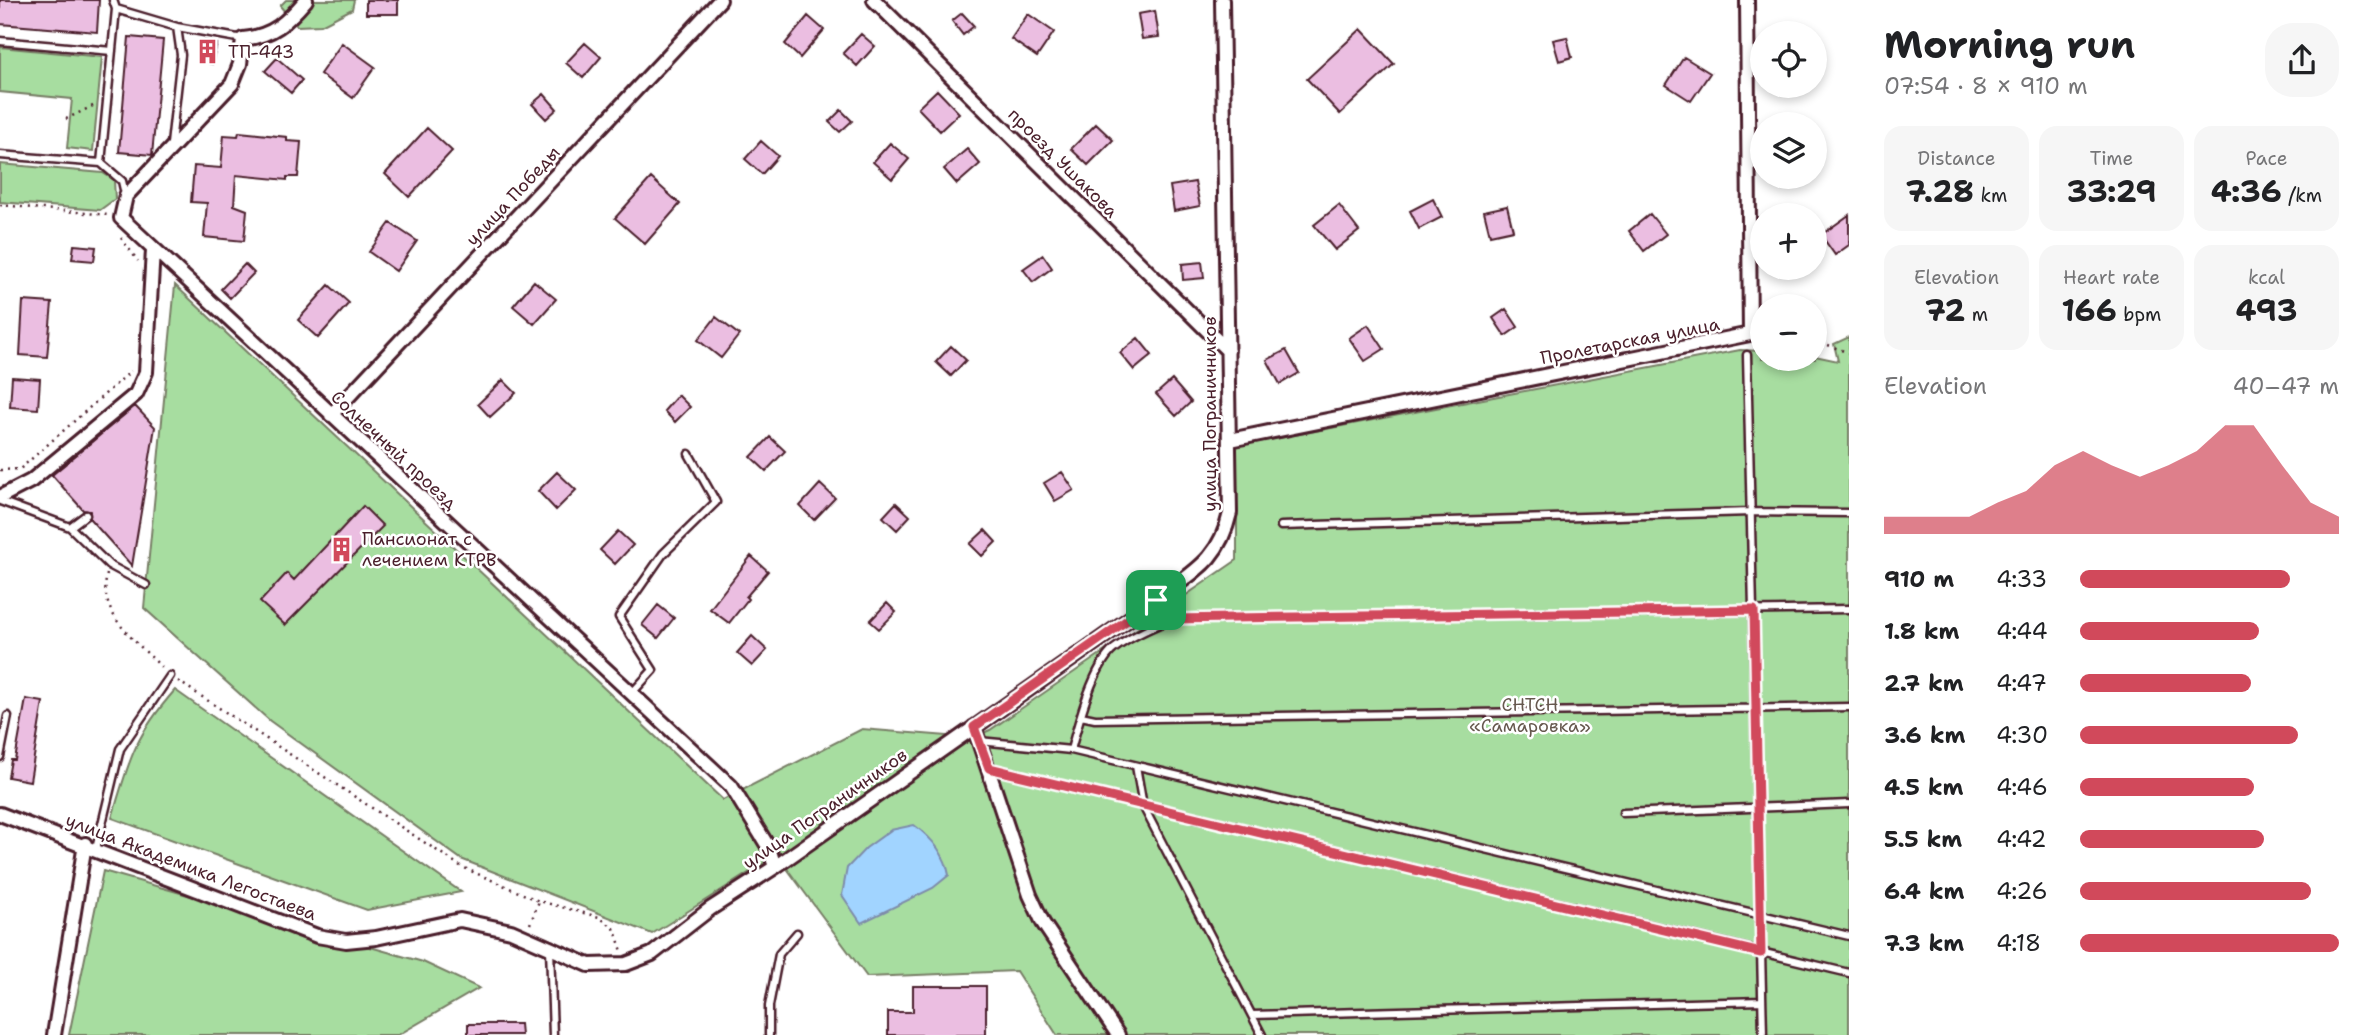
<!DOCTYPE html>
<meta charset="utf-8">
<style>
body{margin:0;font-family:"Shantell Sans",sans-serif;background:#f6f6f6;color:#202124;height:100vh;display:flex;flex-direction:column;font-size:26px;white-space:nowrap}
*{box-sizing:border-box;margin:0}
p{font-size:23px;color:#757577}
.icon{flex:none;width:38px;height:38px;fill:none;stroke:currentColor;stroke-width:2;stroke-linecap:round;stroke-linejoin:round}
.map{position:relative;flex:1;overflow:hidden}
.details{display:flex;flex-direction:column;background:#fff;width:525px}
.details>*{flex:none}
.buttons{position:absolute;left:1750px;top:21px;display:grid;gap:14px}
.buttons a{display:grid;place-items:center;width:77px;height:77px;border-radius:50%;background:#fff;box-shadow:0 4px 10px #0003;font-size:35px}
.pin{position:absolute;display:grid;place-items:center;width:60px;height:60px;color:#fff;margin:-30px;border-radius:14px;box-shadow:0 4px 10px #0006}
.round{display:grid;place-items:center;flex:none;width:74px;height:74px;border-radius:28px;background:#f6f6f6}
.head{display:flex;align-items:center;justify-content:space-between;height:119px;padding:0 35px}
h1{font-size:38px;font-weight:700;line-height:52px}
.metrics{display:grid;grid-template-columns:repeat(3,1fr);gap:10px;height:119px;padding:7px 35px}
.metrics div{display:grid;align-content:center;border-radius:18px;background:#f6f6f6;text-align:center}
.metrics b{font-size:30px;font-weight:700}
.metrics small{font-size:19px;font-weight:400}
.metrics p{font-size:19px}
.chart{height:196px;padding:14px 35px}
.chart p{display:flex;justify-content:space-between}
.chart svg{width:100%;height:126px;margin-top:7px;fill:#d1495b;opacity:.7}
ul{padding:0 35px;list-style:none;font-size:23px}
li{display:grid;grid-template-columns:112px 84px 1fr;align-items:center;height:52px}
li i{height:18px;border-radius:9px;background:#d1495b}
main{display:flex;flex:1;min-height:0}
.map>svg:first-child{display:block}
.green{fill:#a7dda0;stroke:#787e66;stroke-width:2}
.water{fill:#a1d4ff;stroke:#7e8caa;stroke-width:2}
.building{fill:#ebbee1;stroke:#4a1f2b;stroke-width:2}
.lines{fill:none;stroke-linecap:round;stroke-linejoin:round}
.service-casing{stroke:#4a1f2b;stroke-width:11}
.minor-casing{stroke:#4a1f2b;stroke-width:18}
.path{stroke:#4a1f2b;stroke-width:2.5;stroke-dasharray:2 5;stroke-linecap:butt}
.service{stroke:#fff;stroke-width:6}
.minor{stroke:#fff;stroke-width:12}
.route-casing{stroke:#fff;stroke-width:14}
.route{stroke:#d1495b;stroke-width:9}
.labels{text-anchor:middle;stroke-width:5;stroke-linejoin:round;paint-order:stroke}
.poi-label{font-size:18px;fill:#4a1f2b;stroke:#fff;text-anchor:start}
.street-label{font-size:18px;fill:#4a1f2b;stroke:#fff}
.park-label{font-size:18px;fill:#66584e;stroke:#fff}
</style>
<main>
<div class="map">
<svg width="1849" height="1035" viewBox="0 0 1849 1035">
<rect width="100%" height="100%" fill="#fff"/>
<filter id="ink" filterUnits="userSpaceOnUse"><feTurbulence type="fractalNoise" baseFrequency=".0143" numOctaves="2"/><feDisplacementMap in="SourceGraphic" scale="14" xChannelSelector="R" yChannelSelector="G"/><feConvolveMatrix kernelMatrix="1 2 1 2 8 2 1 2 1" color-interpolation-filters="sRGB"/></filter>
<g filter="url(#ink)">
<!-- green -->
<path class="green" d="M286,0H354L352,9L321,25L297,26L280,6Z
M0,47L102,57L93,151L67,148L72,99L0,92Z
M0,164L103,173L114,180L115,199L100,210L0,202Z
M175,285L723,800L862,729L972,738L990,730L1237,560V446L1740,350L1762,351V359H1815V356L1838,361L1834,344L1849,337V1035H1057L1016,971L867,977L777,855L652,934L461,859L270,721L144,608Z
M175,690L461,892L367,910L112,818C129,760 134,737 175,690Z
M103,871L423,962L479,988L398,1035H69Z"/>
<!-- water -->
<path class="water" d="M914,825C932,838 945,853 949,875L933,888L861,923L842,895L847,868L866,848L891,830Z"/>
<!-- building -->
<path class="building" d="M0,0H99L97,32L0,24Z
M366,0H398V14H366Z
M1155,11L1159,37L1142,39L1138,14Z
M962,13L974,26L963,35L952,21Z
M1028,14L1054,32L1037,57L1011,39Z
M808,16L824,30L800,58L785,44Z
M1361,29L1394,64L1340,114L1307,79Z
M861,34L875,46L857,66L843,53Z
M129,37L163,40L152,155L119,152Z
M1567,37L1572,57L1559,61L1553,40Z
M205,41L217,44L212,64L200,61Z
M342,43L375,67L353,98L320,74Z
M585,43L601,57L583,78L566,63Z
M1684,57L1710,73L1691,101L1666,85Z
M277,58L302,80L291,93L265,71Z
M937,90L959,113L940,131L918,108Z
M544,94L557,109L546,119L532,104Z
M841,110L852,121L840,132L829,122Z
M1096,124L1113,140L1088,165L1071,149Z
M427,128L452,151L409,197L385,174Z
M239,132L287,137V141L301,142L298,177H287V180L236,175L234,205L247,210L244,241L204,237L207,203L191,202L194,166L221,168L224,135L238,136Z
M761,141L778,156L762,174L745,159Z
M890,143L909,159L892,179L873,162Z
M967,149L980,164L957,184L944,169Z
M651,178L680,204L645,244L615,218Z
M1195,182L1200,206L1174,211L1170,186Z
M1433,199L1442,217L1419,229L1410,211Z
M1339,205L1359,231L1335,250L1314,225Z
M1507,206L1513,230L1490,235L1484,211Z
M1650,214L1666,234L1644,251L1629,231Z
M1849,215V245L1835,255L1821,235Z
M390,223L417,241L396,271L369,252Z
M74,245L96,247L94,261L72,259Z
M1043,255L1052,268L1033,282L1023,269Z
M1202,262L1204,278L1183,280L1182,264Z
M245,264L254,273L230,298L221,289Z
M534,281L556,299L534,324L513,306Z
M329,285L349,303L318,338L298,320Z
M23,301L52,303L47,357L20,355Z
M1506,309L1518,327L1505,336L1493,318Z
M716,317L739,335L721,358L698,340Z
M1368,325L1384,349L1365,361L1349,338Z
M1138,338L1152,355L1134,370L1120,353Z
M951,346L966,360L951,376L936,362Z
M1286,350L1299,373L1280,384L1267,360Z
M12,377L40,379L38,409L10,407Z
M503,380L516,393L490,417L478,404Z
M1172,380L1191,402L1176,416L1156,394Z
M678,395L690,407L675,422L664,411Z
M135,406L155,427L132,566L90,519V511L83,510L52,475Z
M770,437L785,451L766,471L751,457Z
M557,472L576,490L556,510L538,491Z
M1062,472L1074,490L1055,501L1044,483Z
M820,484L835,498L814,520L800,506Z
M896,503L910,516L897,530L883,517Z
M363,506L383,526L285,625L260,602L287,573L294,580Z
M985,530L996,542L982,556L970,544Z
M618,531L633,545L615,564L600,550Z
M751,556L768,571L746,597L748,599L729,623L710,609Z
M887,603L896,612L879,629L870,621Z
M658,605L674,618L658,638L642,625Z
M752,636L767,650L752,666L737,653Z
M26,699L43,702L30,781L8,777L11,760H15Z
M913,986H986V1035H888V1012H913Z
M468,1024H520L521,1035H468Z"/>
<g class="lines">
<defs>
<path id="service" d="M113,0L116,9L177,27L181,55L171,144
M177,27L243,39
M0,41L112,51
M0,155L101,163L122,181L125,194
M101,163L116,9
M1747,355L1763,1035
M0,501L70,527L109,565L146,585
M1281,526L1751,512L1849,513
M70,527L86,515
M1156,600L1172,619L1849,609
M631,694L653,670L619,617L663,554L716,502L689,454
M1081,716L1095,719L1849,707
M979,741L1071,750L1849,936
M1071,750C1078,724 1093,666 1114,649C1131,636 1152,627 1172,619
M0,757L8,716
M1136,766L1143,806L1262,1035
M989,768L1849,973
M1623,813L1849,804
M96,849L120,749L170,676
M550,948L553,1035
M1252,1015L1762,1001
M769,1035V1006L779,954L797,933"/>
<path id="minor" d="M306,0C287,22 273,36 243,39L240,64L232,84L126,196L121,218L731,786L769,848L775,867
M874,0L1228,351
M331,415L720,0
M1230,440L1750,334L1747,0
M0,497L31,481L136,394L146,372L153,250
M974,727L1030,895L1043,923L1118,1035
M0,814L317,936L346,941L376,938L460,920L511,931L589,965L626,964L652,954L710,909L775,867L1156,600C1194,571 1219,561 1230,513L1222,0
M54,1035L85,844"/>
</defs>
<!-- service casing -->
<use href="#service" class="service-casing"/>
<!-- minor casing -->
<use href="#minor" class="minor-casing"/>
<!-- path -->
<path class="path" d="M66,119L97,104
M0,205L108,215
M121,238L138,261
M1815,340L1849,353
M0,470L20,469L131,371
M107,574C97,615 136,640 162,668
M178,681L462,867L539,901L599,917L614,928L622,951
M530,924L539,901"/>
<!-- service -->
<use href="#service" class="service"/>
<!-- minor -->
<use href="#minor" class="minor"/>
</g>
</g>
<g class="lines" filter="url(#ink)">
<defs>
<path id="route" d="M1156,600L1172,619L1754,610L1761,953L989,768L974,727Z"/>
</defs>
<!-- route casing -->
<use href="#route" class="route-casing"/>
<!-- route -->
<use href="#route" class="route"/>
</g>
<!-- icons -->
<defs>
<symbol id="building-bare" viewBox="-9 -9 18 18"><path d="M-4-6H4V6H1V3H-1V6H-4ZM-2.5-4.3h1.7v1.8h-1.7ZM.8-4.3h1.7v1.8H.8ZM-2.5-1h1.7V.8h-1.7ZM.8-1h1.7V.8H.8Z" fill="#d1495b" stroke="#fff" stroke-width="2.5" paint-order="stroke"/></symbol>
</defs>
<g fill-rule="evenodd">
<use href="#building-bare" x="190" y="34" width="35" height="35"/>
<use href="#building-bare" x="324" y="532" width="35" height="35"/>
</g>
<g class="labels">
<!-- poi labels -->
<g class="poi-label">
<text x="228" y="58">ТП-443</text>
<text x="362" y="545">Пансионат с<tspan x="362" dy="21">лечением КТРВ</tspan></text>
</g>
<!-- street labels -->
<g class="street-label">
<text transform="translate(1063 163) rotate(45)" y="6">проезд Ушакова</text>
<text transform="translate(513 196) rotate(-47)" y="6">улица Победы</text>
<text transform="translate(1630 341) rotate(-11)" y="6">Пролетарская улица</text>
<text transform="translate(1210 414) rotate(-90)" y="6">улица Пограничников</text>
<text transform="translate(394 450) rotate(43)" y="6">Солнечный проезд</text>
<text transform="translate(825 809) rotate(-35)" y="6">улица Пограничников</text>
<text transform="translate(191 867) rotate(21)" y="6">улица Академика Легостаева</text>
</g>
<!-- park labels -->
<g class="park-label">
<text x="1530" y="711">СНТСН<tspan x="1530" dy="21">«Самаровка»</tspan></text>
</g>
</g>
</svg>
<div class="buttons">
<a><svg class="icon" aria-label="locate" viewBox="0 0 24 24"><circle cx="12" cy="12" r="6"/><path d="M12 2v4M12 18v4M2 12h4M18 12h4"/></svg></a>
<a><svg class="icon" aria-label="layers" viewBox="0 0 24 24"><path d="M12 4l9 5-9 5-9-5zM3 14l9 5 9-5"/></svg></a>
<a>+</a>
<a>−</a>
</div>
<div class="pin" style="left:1156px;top:600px;background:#1e9e55"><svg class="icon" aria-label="arrive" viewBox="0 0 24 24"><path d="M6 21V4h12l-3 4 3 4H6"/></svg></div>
</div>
<section class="details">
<div class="head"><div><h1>Morning run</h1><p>07:54 · 8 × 910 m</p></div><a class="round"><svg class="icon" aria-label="share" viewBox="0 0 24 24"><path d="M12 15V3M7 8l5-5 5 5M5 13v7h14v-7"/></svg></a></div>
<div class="metrics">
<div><p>Distance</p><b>7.28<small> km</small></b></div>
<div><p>Time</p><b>33:29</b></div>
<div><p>Pace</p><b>4:36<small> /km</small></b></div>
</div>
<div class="metrics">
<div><p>Elevation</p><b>72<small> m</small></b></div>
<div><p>Heart rate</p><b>166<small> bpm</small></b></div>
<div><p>kcal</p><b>493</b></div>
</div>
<div class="chart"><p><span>Elevation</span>40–47 m</p>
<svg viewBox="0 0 160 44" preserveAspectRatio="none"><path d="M0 44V38L10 38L20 38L30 38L40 33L50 29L60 20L70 15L80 20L90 24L100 20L110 15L120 6L130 6L140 20L150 33L160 38V44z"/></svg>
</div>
<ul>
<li><b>910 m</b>4:33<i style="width:81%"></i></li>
<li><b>1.8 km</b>4:44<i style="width:69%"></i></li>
<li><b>2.7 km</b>4:47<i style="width:66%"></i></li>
<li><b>3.6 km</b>4:30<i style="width:84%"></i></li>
<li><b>4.5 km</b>4:46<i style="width:67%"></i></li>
<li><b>5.5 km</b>4:42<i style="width:71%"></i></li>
<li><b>6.4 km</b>4:26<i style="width:89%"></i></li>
<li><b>7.3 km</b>4:18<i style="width:100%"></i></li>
</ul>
</section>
</main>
